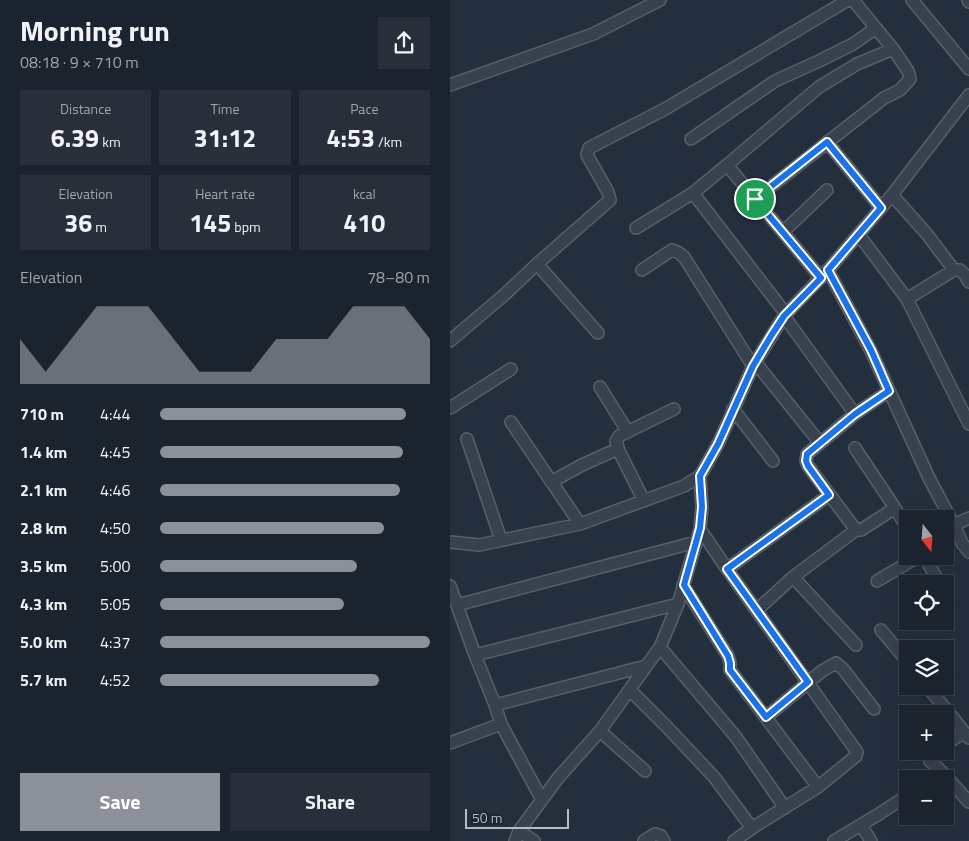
<!DOCTYPE html>
<meta charset="utf-8">
<style>
body{margin:0;font-family:"Titillium Web",sans-serif;background:#282f3a;color:#f1f3f6;height:100vh;display:flex;flex-direction:column;font-size:19px;white-space:nowrap}
*{box-sizing:border-box;margin:0}
p{font-size:16px;color:#a0a4aa}
.icon{flex:none;width:28px;height:28px;fill:none;stroke:currentColor;stroke-width:2;stroke-linecap:round;stroke-linejoin:round}
.map{position:relative;flex:1;overflow:hidden}
.sheet{display:flex;flex-direction:column;background:#1b232e;width:450px}
.sheet>*{flex:none}
.needle{width:32px;rotate:163deg}
.controls{position:absolute;left:449px;top:510px;display:grid;gap:10px}
.controls a{display:grid;place-items:center;width:55px;height:55px;border-radius:0px;background:#1b232e;box-shadow:0 5px 20px #0002,0 0 0 1px #39404a;font-size:25px}
.scale{position:absolute;left:15px;bottom:12px;width:104px;box-sizing:border-box;padding-left:5px;border:2px solid #b4bcc9;border-top:0;font-size:14px;line-height:18px;white-space:nowrap;color:#b4bcc9;-webkit-text-stroke:4px #1d2633;paint-order:stroke}
.pin{position:absolute;display:grid;place-items:center;width:42px;height:42px;color:#fff;margin:-21px;border:2px solid #fff;border-radius:50%;box-shadow:0 1px 5px #0007}
.round{display:grid;place-items:center;flex:none;width:52px;height:52px;border-radius:0px;background:#282f3a}
.overview{display:flex;align-items:center;justify-content:space-between;height:85px;padding:0 20px}
h1{font-size:28px;font-weight:700;line-height:38px}
.figures{display:grid;grid-template-columns:repeat(3,1fr);gap:8px;height:85px;padding:5px 20px}
.figures div{display:grid;align-content:center;border-radius:0px;background:#282f3a;text-align:center}
.figures b{font-size:25px;font-weight:700}
.figures small{font-size:14px;font-weight:400}
.figures p{font-size:14px}
.chart{height:140px;padding:10px 20px}
.chart p{display:flex;justify-content:space-between}
.chart svg{width:100%;height:90px;margin-top:5px;fill:#8c9099;opacity:.7}
.action{display:flex;gap:10px;margin-top:auto;padding:10px 20px}
.action a{flex:1;height:58px;border-radius:0px;background:#8c9099;color:#fff;font-size:20px;font-weight:700;line-height:58px;text-align:center}
.action a+a{background:#282f3a;color:#f1f3f6}
ul{padding:0 20px;list-style:none;font-size:16px}
li{display:grid;grid-template-columns:80px 60px 1fr;align-items:center;height:38px}
li i{height:12px;border-radius:6px;background:#8c9099}
main{display:flex;flex:1;min-height:0}
.map>svg:first-child{display:block}
.lines{fill:none;stroke-linecap:round;stroke-linejoin:round}
.street-casing{stroke:#565f6c;stroke-width:14}
.street{stroke:#38414e;stroke-width:11}
.route-casing{stroke:#fff;stroke-width:10}
.route{stroke:#1a73e8;stroke-width:6}
</style>
<main>
<section class="sheet">
<div class="overview"><div><h1>Morning run</h1><p>08:18 · 9 × 710 m</p></div><a class="round"><svg class="icon" aria-label="share" viewBox="0 0 24 24"><path d="M12 15V3M7 8l5-5 5 5M5 13v7h14v-7"/></svg></a></div>
<div class="figures">
<div><p>Distance</p><b>6.39<small> km</small></b></div>
<div><p>Time</p><b>31:12</b></div>
<div><p>Pace</p><b>4:53<small> /km</small></b></div>
</div>
<div class="figures">
<div><p>Elevation</p><b>36<small> m</small></b></div>
<div><p>Heart rate</p><b>145<small> bpm</small></b></div>
<div><p>kcal</p><b>410</b></div>
</div>
<div class="chart"><p><span>Elevation</span>78–80 m</p>
<svg viewBox="0 0 160 44" preserveAspectRatio="none"><path d="M0 44V22L10 38L20 22L30 6L40 6L50 6L60 22L70 38L80 38L90 38L100 22L110 22L120 22L130 6L140 6L150 6L160 22V44z"/></svg>
</div>
<ul>
<li><b>710 m</b>4:44<i style="width:91%"></i></li>
<li><b>1.4 km</b>4:45<i style="width:90%"></i></li>
<li><b>2.1 km</b>4:46<i style="width:89%"></i></li>
<li><b>2.8 km</b>4:50<i style="width:83%"></i></li>
<li><b>3.5 km</b>5:00<i style="width:73%"></i></li>
<li><b>4.3 km</b>5:05<i style="width:68%"></i></li>
<li><b>5.0 km</b>4:37<i style="width:100%"></i></li>
<li><b>5.7 km</b>4:52<i style="width:81%"></i></li>
</ul>
<div class="action"><a>Save</a><a>Share</a></div>
</section>
<div class="map">
<svg width="519" height="841" viewBox="0 0 519 841">
<rect width="100%" height="100%" fill="#242f3e"/>
<g class="lines">
<defs>
<path id="street" d="M403,0L443,49
M462,0L519,69
M518,0L519,2
M0,85L143,34L210,0
M241,139L325,81L369,61L403,44L426,28
M377,142L431,208
M277,165L369,87L407,64L443,49L458,71L460,79L450,90L434,98L305,199
M243,193L336,314
M442,195L476,233L504,270H510L515,275L519,282
M186,228L243,193L277,165L371,278
M333,232L377,190
M409,235L457,299L519,424
M87,264L148,333
M192,270L222,250L229,253L234,257L303,366
M378,270L421,351L479,478L504,525L512,543L519,552
M457,299L504,270
M334,316L405,414L439,391
M0,341L53,296L87,264L160,200L158,192L137,155L139,148L215,109L398,0
M305,362L370,443
M150,387L178,432
M0,408L61,369
M283,409L323,461
M405,414L357,454L356,461L358,466L406,530H411L445,508L458,529
M61,422L130,524
M17,439L51,540
M405,448L445,508
M169,451L166,441L169,436L224,409
M101,482L132,465L163,451H169L194,501
M504,525L519,518
M250,529L277,569L407,752L406,756L368,787L302,828L284,841
M0,542L29,545L130,524L234,486L250,476L268,444L303,366L334,316L378,270L442,195L519,95
M474,556L490,584
M277,569L379,495
M343,577L406,645
M427,581L469,556
M233,585L278,656L280,663V670L368,787
M0,586L25,655L45,705L51,724
M7,605L246,542
M307,610L343,577L406,530
M431,630L458,662
M210,647L286,737L335,808
M25,655L228,604
M477,686L519,738
M180,690L216,726L264,777L302,828
M45,705L196,666
M316,717L372,671L386,663L393,669L424,709
M150,731L195,771
M0,743L51,724L92,800
M495,745L514,732
M486,751L480,756V761L492,772L519,802
M411,825L421,841
M69,831L84,841
M65,841L69,831L108,778L150,731L210,647L228,604L250,529L252,507L250,476
M194,841L205,834L211,836L214,841
M384,841L429,814L458,795"/>
</defs>
<!-- street casing -->
<use href="#street" class="street-casing"/>
<!-- street -->
<use href="#street" class="street"/>
</g>
<g class="lines">
<defs>
<path id="route" d="M377,142L431,208L378,270L421,350L439,391L405,414L357,454L356,461L358,466L379,495L277,569L358,682L316,717L280,670V663L278,656L234,585L250,528L252,507L250,476L268,444L303,366L321,336L334,316L371,278L305,199Z"/>
</defs>
<!-- route casing -->
<use href="#route" class="route-casing"/>
<!-- route -->
<use href="#route" class="route"/>
</g>
</svg>
<div class="controls">
<a><svg class="needle" viewBox="-14 -14 28 28"><path d="M0-13l5 13h-10z" fill="#e53935"/><path d="M0 13l5-13h-10z" fill="#a0a4aa"/></svg></a>
<a><svg class="icon" aria-label="locate" viewBox="0 0 24 24"><circle cx="12" cy="12" r="6"/><path d="M12 2v4M12 18v4M2 12h4M18 12h4"/></svg></a>
<a><svg class="icon" aria-label="layers" viewBox="0 0 24 24"><path d="M12 4l9 5-9 5-9-5zM3 14l9 5 9-5"/></svg></a>
<a>+</a>
<a>−</a>
</div>
<div class="scale">50 m</div>
<div class="pin" style="left:305px;top:199px;background:#1e9e55"><svg class="icon" aria-label="arrive" viewBox="0 0 24 24"><path d="M6 21V4h12l-3 4 3 4H6"/></svg></div>
</div>
</main>
